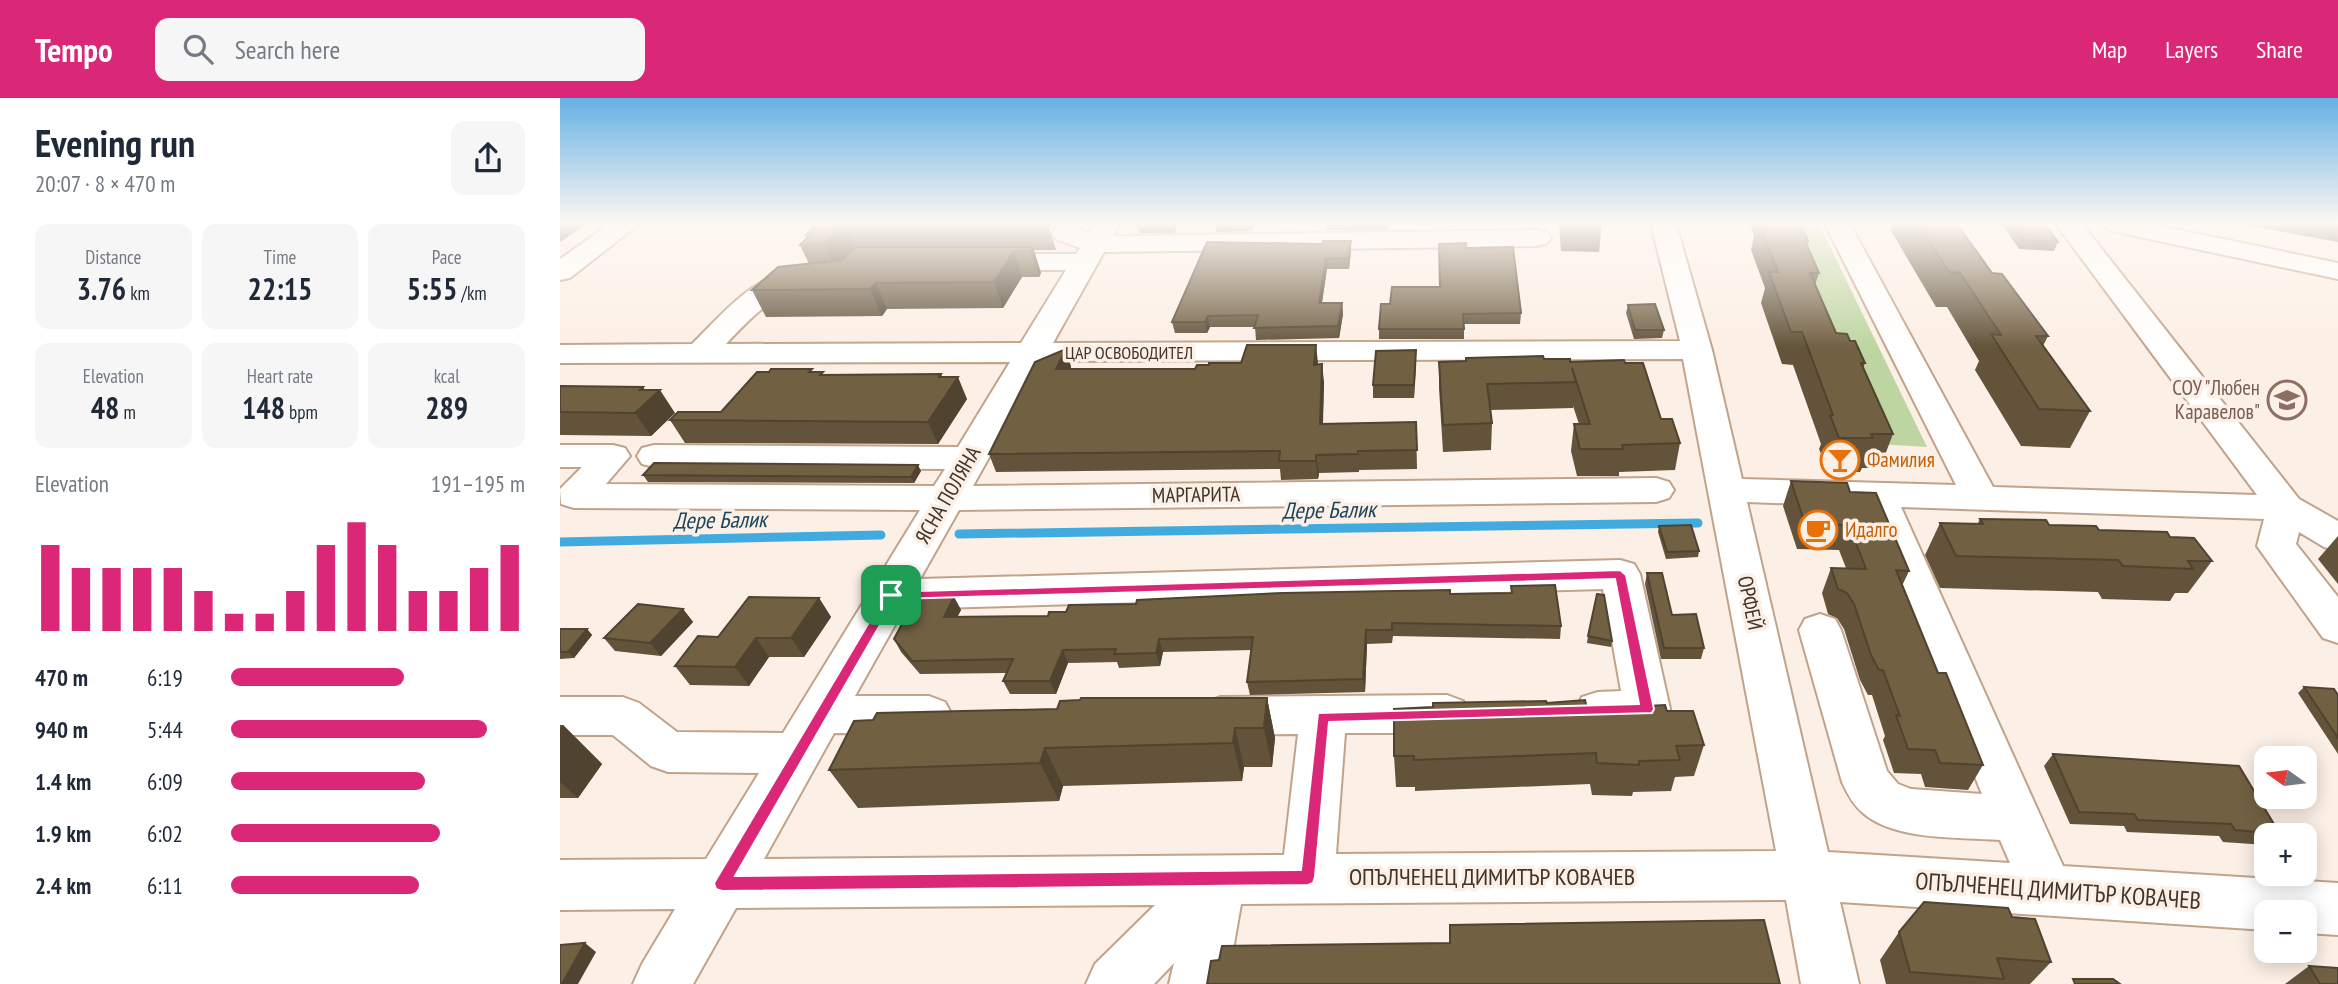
<!DOCTYPE html>
<meta charset="utf-8">
<style>
body{margin:0;font-family:"PT Sans Narrow",sans-serif;background:#f6f6f7;color:#1f2937;height:100vh;display:flex;flex-direction:column;font-size:26px;white-space:nowrap}
*{box-sizing:border-box;margin:0}
p{font-size:23px;color:#747a83}
.icon{flex:none;width:38px;height:38px;fill:none;stroke:currentColor;stroke-width:2;stroke-linecap:round;stroke-linejoin:round}
.map{position:relative;flex:1;overflow:hidden}
.drawer{display:flex;flex-direction:column;background:#fff;width:560px}
.drawer>*{flex:none}
.needle{width:46px;rotate:284deg}
.buttons{position:absolute;left:1694px;top:648px;display:grid;gap:14px}
.buttons a{display:grid;place-items:center;width:63px;height:63px;border-radius:14px;background:#fff;box-shadow:0 4px 18px #0003;font-size:35px}
.pin{position:absolute;display:grid;place-items:center;width:60px;height:60px;color:#fff;margin:-30px;border-radius:14px;box-shadow:0 4px 10px #0006}
.round{display:grid;place-items:center;flex:none;width:74px;height:74px;border-radius:14px;background:#f6f6f7}
.headline{display:flex;align-items:center;justify-content:space-between;height:119px;padding:0 35px}
h1{font-size:38px;font-weight:700;line-height:52px}
.metrics{display:grid;grid-template-columns:repeat(3,1fr);gap:10px;height:119px;padding:7px 35px}
.metrics div{display:grid;align-content:center;border-radius:14px;background:#f6f6f7;text-align:center}
.metrics b{font-size:30px;font-weight:700}
.metrics small{font-size:19px;font-weight:400}
.metrics p{font-size:19px}
.chart{height:196px;padding:14px 35px}
.chart p{display:flex;justify-content:space-between}
.chart svg{width:100%;height:126px;margin-top:7px;stroke:#db2777;stroke-width:6}
ul{padding:0 35px;list-style:none;font-size:23px}
li{display:grid;grid-template-columns:112px 84px 1fr;align-items:center;height:52px}
li i{height:18px;border-radius:9px;background:#db2777}
header{display:flex;align-items:center;gap:42px;box-sizing:border-box;height:98px;padding:0 35px;background:#db2777;color:#fff}
header strong{font-size:33px}
nav{display:flex;gap:38px;margin-inline-start:auto;font-size:24px}
.search{width:490px;height:63px;background:#f6f6f7;display:flex;align-items:center;gap:18px;box-sizing:border-box;padding:0 24px;border-radius:14px;color:#747a83;font-size:26px}
main{display:flex;flex:1;min-height:0}
.map>svg:first-child{display:block}
.green{fill:#bdd5a0}
.lines{fill:none;stroke-linecap:round;stroke-linejoin:round}
.stream{stroke:#41abe0;stroke-width:9}
.minor-casing{stroke:#c1a38a;stroke-width:4}
.minor{fill:#fff;fill-rule:evenodd}
.wall{fill:#62533a}
.shaded-wall{fill:#50432f}
.building{fill:#726043;stroke:#50432f;stroke-width:2}
.route{fill:#db2777;stroke:#fff;stroke-width:2;fill-rule:evenodd}
.labels{text-anchor:middle;stroke-width:7;stroke-linejoin:round;paint-order:stroke}
.far-street-label{font-size:18px;fill:#41352b;stroke:#fcefe5}
.education-label{font-size:21px;fill:#785e54;stroke:#fcefe5;text-anchor:end}
.food-label{font-size:21px;fill:#c56008;stroke:#fcefe5;text-anchor:start}
.street-label{font-size:21px;fill:#41352b;stroke:#fcefe5}
.water-label{font-size:23px;font-style:italic;fill:#1a465c;stroke:#fcefe5}
.near-street-label{font-size:24px;fill:#41352b;stroke:#fcefe5}
</style>
<header>
<strong>Tempo</strong>
<div class="search"><svg class="icon" aria-label="search" viewBox="0 0 24 24"><circle cx="10" cy="10" r="6"/><path d="M15 15l6 6"/></svg>Search here</div>
<nav><a>Map</a><a>Layers</a><a>Share</a></nav>
</header>
<main>
<section class="drawer">
<div class="headline"><div><h1>Evening run</h1><p>20:07 · 8 × 470 m</p></div><a class="round"><svg class="icon" aria-label="share" viewBox="0 0 24 24"><path d="M12 15V3M7 8l5-5 5 5M5 13v7h14v-7"/></svg></a></div>
<div class="metrics">
<div><p>Distance</p><b>3.76<small> km</small></b></div>
<div><p>Time</p><b>22:15</b></div>
<div><p>Pace</p><b>5:55<small> /km</small></b></div>
</div>
<div class="metrics">
<div><p>Elevation</p><b>48<small> m</small></b></div>
<div><p>Heart rate</p><b>148<small> bpm</small></b></div>
<div><p>kcal</p><b>289</b></div>
</div>
<div class="chart"><p><span>Elevation</span>191–195 m</p>
<svg viewBox="0 0 160 44" preserveAspectRatio="none"><path d="M5 44V14M15 44V22M25 44V22M35 44V22M45 44V22M55 44V30M65 44V38M75 44V38M85 44V30M95 44V14M105 44V6M115 44V14M125 44V30M135 44V30M145 44V22M155 44V14"/></svg>
</div>
<ul>
<li><b>470 m</b>6:19<i style="width:59%"></i></li>
<li><b>940 m</b>5:44<i style="width:87%"></i></li>
<li><b>1.4 km</b>6:09<i style="width:66%"></i></li>
<li><b>1.9 km</b>6:02<i style="width:71%"></i></li>
<li><b>2.4 km</b>6:11<i style="width:64%"></i></li>
</ul>
</section>
<div class="map">
<svg width="1778" height="886" viewBox="0 0 1778 886">
<rect width="100%" height="100%" fill="#fcefe5"/>
<!-- green -->
<path class="green" d="M1231,126H1259L1367,349L1318,346Z"/>
<g class="lines">
<!-- stream -->
<path class="stream" d="M399,436L1138,425
M0,444L321,437"/>
<defs>
<path id="minor" d="M50,126H79L10,180L0,182V161Z
M499,126H523L520,132L529,135L535,126H559L553,138L978,132L987,135L991,140L987,145L978,148L544,154L493,245L1120,243L1091,126H1116L1152,252L1182,381L1396,387L1265,126H1290L1433,389L1697,397L1496,126H1522L1739,401L1778,423V453L1764,449L1739,434L1736,446L1778,499V545L1763,540L1697,448L1704,421L1341,409L1503,768L1778,785V837L1745,835V814H1706V832L1280,804L1299,886H1241L1226,802L681,806L667,886H609L614,865L594,886H526L535,866L595,807L176,810L133,886H73L82,866L115,811L0,812V762L146,761L199,675L108,674L91,668L53,637H0V599H63L79,605L117,634L223,635L360,412L14,410L1,406L0,391L22,369H0V347H53L65,350L70,358L46,386L374,388L385,371L94,369L82,366L77,358L82,350L94,347L398,349L450,264L0,265V247L132,246C164,215 204,163 255,175L259,181L255,187C211,198 196,214 166,246L461,245L506,172H424L415,170L411,164L415,158L424,156H516L520,150L496,141L492,136ZM1123,261L1216,753L776,756L785,635H887L903,629L910,616L903,603L887,597L660,599L644,605L637,618L644,631L660,637L738,636L724,757L204,761L274,635L369,636L385,630L392,617L385,604L369,598H295L344,511L1043,491L1061,593L1038,594L1022,599L1015,612L1022,625C1047,633 1078,632 1103,624L1110,611L1080,476L1074,466L1060,462L360,481L399,412L1096,404L1109,400L1114,392L1109,384L1096,380L413,388L483,263ZM1187,404L1304,408L1422,696L1351,691L1338,686L1327,673L1281,532L1275,521L1260,516L1245,521L1239,532L1282,684C1287,695 1293,707 1303,715C1335,743 1400,739 1440,742L1450,765L1268,754Z
M1543,126H1591L1778,165V181L1556,134L1547,131Z"/>
</defs>
<!-- minor casing -->
<use href="#minor" class="minor-casing"/>
<!-- minor -->
<use href="#minor" class="minor"/>
</g>
<!-- wall -->
<path class="wall" d="M256,126H492L489,130L496,152H474L481,175L479,179H462L443,210L327,211L322,218L206,219L192,192L249,166L240,147L247,140L246,137Z
M576,126H618L614,135H580L579,132H578Z
M655,126H695L692,133L656,134Z
M766,126H828L827,132H767Z
M999,126H1042L1039,154L1001,153Z
M1190,126H1244L1243,131L1248,143L1247,148L1259,175L1255,187L1276,235L1290,243L1305,265L1303,270L1333,336L1320,370H1302L1300,374L1268,373L1259,351L1261,346L1233,267L1222,266L1201,205L1205,190L1191,152L1194,138Z
M1332,126H1397L1432,175L1488,238L1483,248L1530,313L1510,350L1461,348L1415,272L1419,263L1387,209H1376L1330,131Z
M1442,126H1485L1498,144L1494,153L1459,151Z
M1680,126H1778V144Z
M791,143V153L789,171H767L762,205H782L783,216L779,240L696,242L695,229H650L647,235H615L612,224L762,146Z
M906,150L961,215L960,226H904V241H819V231L830,206L880,189Z
M1068,207L1104,232L1102,240L1074,241L1066,215Z
M506,251L511,269L510,271H635L758,266L764,284L763,326L856,324L857,371L799,372V374L759,375L758,381L721,382L720,371L436,374L429,356Z
M984,261L1010,264L1065,265L1101,321L1120,345L1115,372L1059,374V378H1017L1011,353L1014,326H1019L1013,308V310L930,312L932,325L931,352L883,354L879,290V264Z
M856,264L854,300H813V287Z
M254,274L264,277L382,279L407,301L378,346L125,345L110,322L161,314Z
M0,288L85,292L115,315L91,338L0,337Z
M361,373L354,385L88,384L83,377Z
M1231,383L1290,394L1349,473L1342,488L1378,575L1423,667L1408,692L1365,689L1361,676L1334,675L1323,642L1325,638L1312,597H1308L1300,582L1284,531L1277,520L1268,516L1262,495L1271,470H1286L1279,452L1237,451L1223,408Z
M1420,421L1610,439L1652,463L1628,495H1615L1610,503L1542,501L1538,494L1380,490L1365,457L1380,425H1418Z
M1099,428L1139,453L1138,459L1106,461L1098,434Z
M1778,438V486L1758,461Z
M1087,475L1112,517L1144,550L1141,561H1101L1085,486Z
M951,488L1001,528L1000,541L833,538L832,545L807,546L805,594L690,597L687,584L692,552L603,554L600,568L559,570L557,564L508,565L496,596H450L443,583L447,575L360,576L341,554L334,541L394,499L401,512L397,519L488,518L506,514L576,506L890,496L951,495Z
M259,500L271,519L244,559H209L189,588L130,587L115,568L158,539Z
M123,511L133,524L101,558L55,553L44,540Z
M0,531H27L32,537L14,560L0,561Z
M1028,538L1052,543L1051,549L1027,545Z
M1744,589L1778,597V656L1738,595Z
M707,600L715,640L712,669H684L682,683L503,688L499,703L298,710L269,672L497,611Z
M987,605L1027,611L1107,613L1144,647L1134,678L1115,679L1111,693L1073,694L1072,698L1032,697L1030,686L855,693V689H836L834,658Z
M0,627H3L42,666L18,700H0Z
M1493,656L1720,736L1719,737H1706V747L1663,744L1659,738L1567,734L1564,728L1510,726L1484,668Z
M1452,819L1491,864L1470,886H1326L1320,862L1339,834Z
M1749,868L1778,886H1725Z"/>
<!-- shaded-wall -->
<path class="shaded-wall" d="M0,126H27L0,144Z
M469,126H492L489,130V129H467Z
M612,126H618L614,135Z
M288,130L298,153L275,169L264,146L277,133Z
M791,143V153L789,171L788,160Z
M473,149L481,175L479,179L470,153Z
M454,153L462,179L443,210L434,184Z
M766,161L767,171L760,216L759,205Z
M316,185L327,211L322,218L310,191Z
M782,205L783,216L779,240L778,228Z
M648,218L650,229L647,235L645,224Z
M756,247L758,265L756,284L754,267Z
M506,251L511,269L502,289L496,271Z
M856,252V264L854,300V287Z
M762,266L764,284L762,345L760,326Z
M381,276L388,294L398,279L407,301L378,346L368,324L379,279Z
M83,289L91,300L100,292L115,315L91,338L75,315L80,292Z
M756,357L759,375L758,381L756,363Z
M358,367L361,373L354,385L351,379Z
M394,499L401,512L390,533L384,519Z
M259,500L271,519L244,559L231,540Z
M123,511L133,524L101,558L90,545Z
M27,531L32,537L14,560L8,554Z
M806,532L807,546L805,594L803,581Z
M196,540L209,559L189,588L175,569Z
M599,541L603,554L600,568L596,555Z
M503,552L508,565L496,596L490,583Z
M707,600L715,640L712,669L704,630Z
M3,627L42,666L18,700L0,684V631Z
M675,630L684,669L682,683L673,645Z
M485,650L503,688L499,703L480,665Z
M25,845L36,854L18,886H2Z"/>
<!-- building -->
<path class="building" d="M256,126H469L467,129H489L288,130L277,133L264,146L240,147L250,137H246Z
M1199,126H1241L1248,143H1245L1259,175H1250L1276,235L1287,236L1290,243H1295L1305,265H1301L1333,336H1311L1313,340H1279L1270,317H1273L1242,234H1231L1209,174H1218Z
M1358,126H1397L1432,175L1442,176L1488,238H1476L1530,313L1479,311L1431,236L1441,237L1400,175L1389,174Z
M1452,126H1485L1498,144L1463,142Z
M763,143H791L788,160L766,161L759,205H782L778,228L694,230L698,217L648,218L645,224H612L647,144L762,146Z
M906,145V150L953,149L961,215L903,216L904,231H819L821,206H830L832,189H880L879,146Z
M295,149H473L470,153H454L434,184L316,185L310,191L192,192L218,169L282,162Z
M1095,206L1104,232H1075L1068,207Z
M687,247H756L754,267L762,266L760,326L856,324L857,352L798,353V356L756,357V363H719L720,353L429,356L475,264L506,251L496,271H635L637,267H649V265H681Z
M856,252L854,287H813L816,253Z
M983,258L984,261H1010V264L1064,262L1065,265H1083L1101,321H1112L1120,345L1062,347L1063,351H1020L1014,326H1030L1012,270L1016,284L927,286L932,325L883,327L879,264L906,263V260Z
M211,271H252L249,274H263L260,277L381,276L379,279H398L368,324L110,322L118,314H161L197,274H209Z
M0,288L83,289L80,292H100L75,315L0,314Z
M94,365L358,367L351,379L83,377Z
M1231,383L1287,385L1290,394L1316,395L1349,473L1336,472L1378,575H1386L1423,667L1380,665L1375,652L1348,651L1336,617L1340,618L1323,572H1319L1311,557L1294,506L1287,495L1278,491L1271,470L1306,471L1289,427L1245,426Z
M1420,421L1486,422L1489,427L1536,428L1539,432L1607,434L1610,439L1634,440L1652,463H1628L1633,471L1563,468L1558,462L1396,458L1380,425L1423,426Z
M1131,427L1139,453L1107,454L1099,428Z
M1087,475H1102L1112,517L1136,516L1144,550H1104Z
M995,487L1001,528L832,525V532H806L803,581L687,584L693,539L599,541L596,555L554,556L556,551L503,552L490,583H443L453,561L352,563L334,541L356,500L394,499L384,519L488,518L489,514H506L509,507L576,506L577,502L723,495L890,492V496L952,495L951,488Z
M1037,496L1044,497L1052,543L1028,538Z
M189,499L259,500L231,540H196L175,569L115,568L138,538L158,539Z
M78,506L123,511L90,545L44,540Z
M0,531H27L8,554H0Z
M1744,589L1774,591L1778,597V640Z
M521,600H707L704,630H675L673,645L485,650L480,665L269,672L294,623L313,622L317,615L497,611L500,603L520,602Z
M1025,602L1027,611L1105,607L1107,613H1133L1144,647L1116,648L1120,662L1079,663V667L1037,665L1036,655L854,662V658H834V611L873,609V605L986,603L987,605Z
M1493,656L1679,668L1720,736L1675,732L1671,726L1578,722L1574,716L1519,714Z
M1364,804L1448,810L1452,819L1475,821L1491,864L1437,860L1444,881L1350,874L1339,834Z
M1204,822L1220,886H647L651,863L659,862L662,848L890,845V827Z
M25,845L2,886H0V847Z
M1749,868L1778,870V886H1760Z
M1513,881H1553L1560,886H1515Z"/>
<!-- sky -->
<linearGradient id="sky" x2="0" y2="1"><stop stop-color="#65b0e5"/><stop offset="0.5" stop-color="#fef8f3"/><stop offset="1" stop-color="#fef8f3" stop-opacity="0"/></linearGradient>
<rect width="1778" height="250" fill="url(#sky)"/>
<!-- route -->
<path class="route" d="M1060,472L1066,477L1094,611L1092,615L769,624L755,779L753,785L748,787L162,793L156,791L154,785L327,494ZM1055,481L1079,606L758,615L741,772L175,778L335,501Z"/>
<!-- icons -->
<defs>
<symbol id="school-ring" viewBox="-11 -11 22 22"><circle r="9.5" fill="#fcefe5" stroke="#8d6e63" stroke-width="1.5"/><path d="M0-5L7-2L0 1L-7-2ZM-4 1L0 2.5L4 1V4Q0 6-4 4Z" fill="#8d6e63"/></symbol>
<symbol id="bar-ring" viewBox="-11 -11 22 22"><circle r="9.5" fill="#fcefe5" stroke="#e8710a" stroke-width="1.5"/><path d="M-6-5H6L.8 .8V4.5H3.5V6h-7V4.5H-.8V.8Z" fill="#e8710a"/></symbol>
<symbol id="cafe-ring" viewBox="-11 -11 22 22"><circle r="9.5" fill="#fcefe5" stroke="#e8710a" stroke-width="1.5"/><path d="M-5.5-4.5H6V0H3Q3 3.5 0 3.5H-2.5Q-5.5 3.5-5.5 0ZM3-3.2v2h1.7v-2ZM-6 4.5H4V6H-6Z" fill="#e8710a"/></symbol>
</defs>
<g fill-rule="evenodd">
<use href="#school-ring" x="1705" y="280" width="44" height="44"/>
<use href="#bar-ring" x="1258" y="340" width="44" height="44"/>
<use href="#cafe-ring" x="1236" y="410" width="44" height="44"/>
</g>
<g class="labels">
<!-- far-street labels -->
<g class="far-street-label">
<text x="569" y="261">ЦАР ОСВОБОДИТЕЛ</text>
</g>
<!-- education labels -->
<g class="education-label">
<text x="1700" y="297">СОУ "Любен<tspan x="1700" dy="24">Каравелов"</tspan></text>
</g>
<!-- food labels -->
<g class="food-label">
<text x="1307" y="369">Фамилия</text>
<text x="1285" y="439">Идалго</text>
</g>
<!-- street labels -->
<g class="street-label">
<text transform="translate(388 397) rotate(-60)" y="7">ЯСНА ПОЛЯНА</text>
<text transform="translate(636 397) rotate(-1)" y="7">МАРГАРИТА</text>
<text transform="translate(1190 505) rotate(78)" y="7">ОРФЕЙ</text>
</g>
<!-- water labels -->
<g class="water-label">
<text transform="translate(769 412) rotate(-1)" y="8">Дере Балик</text>
<text transform="translate(160 422) rotate(-1)" y="8">Дере Балик</text>
</g>
<!-- near-street labels -->
<g class="near-street-label">
<text x="932" y="787">ОПЪЛЧЕНЕЦ ДИМИТЪР КОВАЧЕВ</text>
<text transform="translate(1498 793) rotate(4)" y="8">ОПЪЛЧЕНЕЦ ДИМИТЪР КОВАЧЕВ</text>
</g>
</g>
</svg>
<div class="buttons">
<a><svg class="needle" viewBox="-14 -14 28 28"><path d="M0-13l5 13h-10z" fill="#e53935"/><path d="M0 13l5-13h-10z" fill="#747a83"/></svg></a>
<a>+</a>
<a>−</a>
</div>
<div class="pin" style="left:331px;top:497px;background:#1e9e55"><svg class="icon" aria-label="arrive" viewBox="0 0 24 24"><path d="M6 21V4h12l-3 4 3 4H6"/></svg></div>
</div>
</main>
